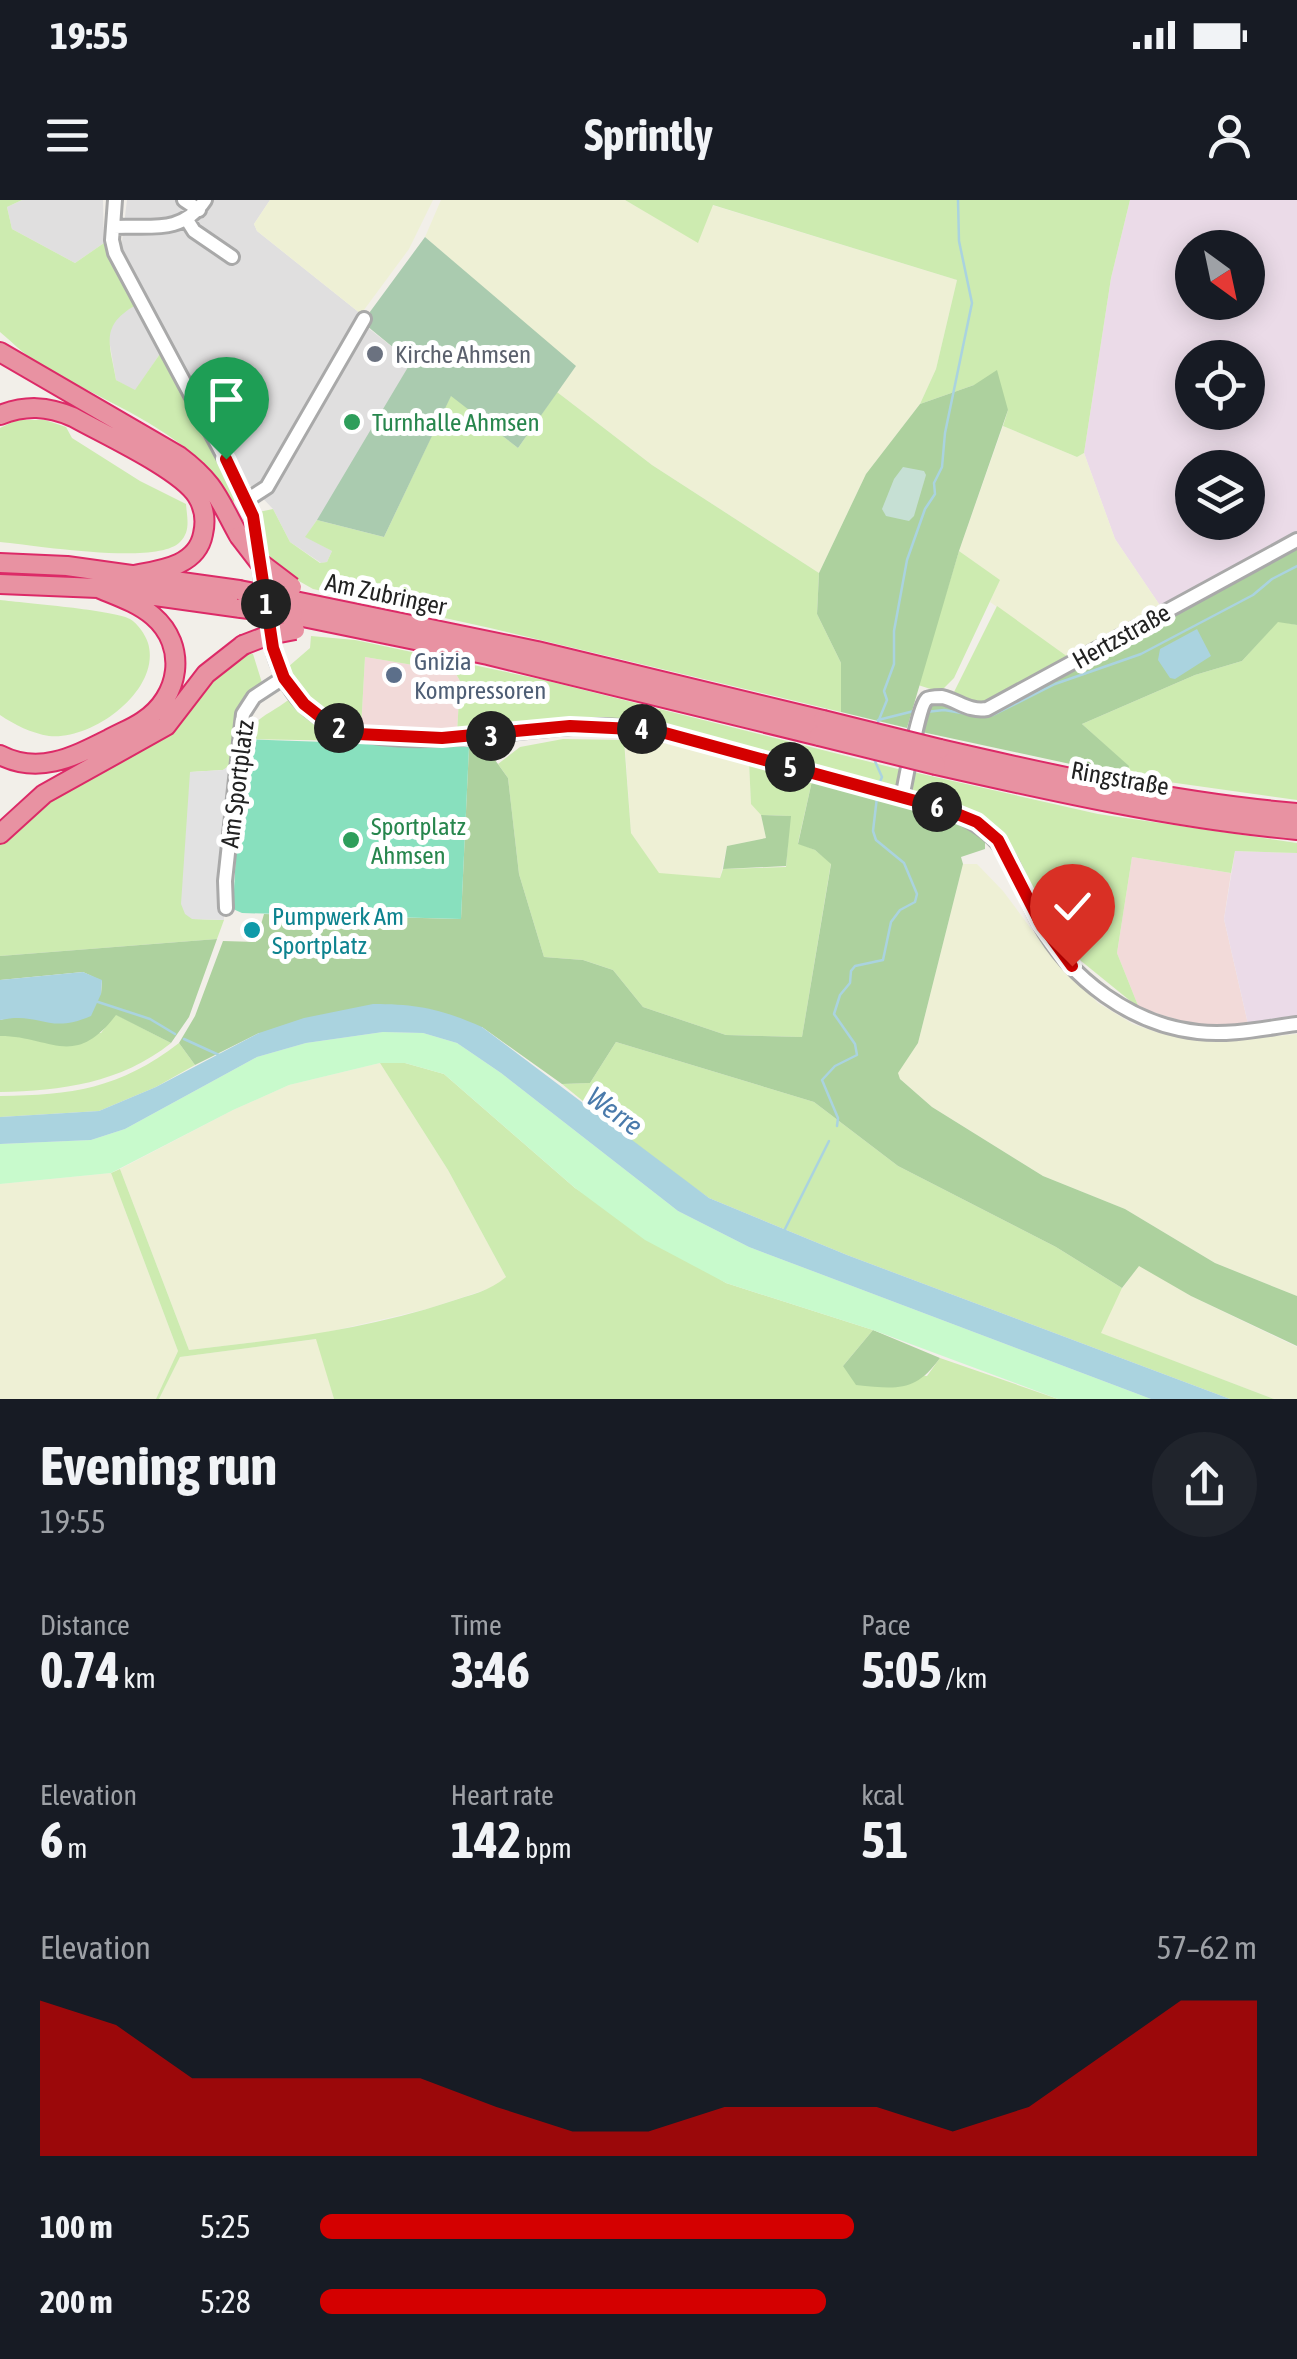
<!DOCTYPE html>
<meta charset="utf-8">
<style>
body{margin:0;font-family:"Asap Condensed",sans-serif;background:#20242c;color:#f1f3f6;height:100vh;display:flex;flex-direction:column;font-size:38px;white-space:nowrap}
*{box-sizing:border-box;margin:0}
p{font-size:32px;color:#9ea1a6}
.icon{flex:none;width:55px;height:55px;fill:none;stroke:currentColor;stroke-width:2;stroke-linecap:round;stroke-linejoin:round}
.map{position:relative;height:1199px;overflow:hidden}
.panel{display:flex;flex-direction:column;background:#171b24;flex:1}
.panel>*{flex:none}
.needle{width:65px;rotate:147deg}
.buttons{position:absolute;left:1175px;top:30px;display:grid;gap:20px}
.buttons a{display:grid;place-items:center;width:90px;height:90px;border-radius:50%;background:#171b24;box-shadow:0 5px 25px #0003;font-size:50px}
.pin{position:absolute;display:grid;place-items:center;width:85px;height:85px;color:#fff;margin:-102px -42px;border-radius:50% 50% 50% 0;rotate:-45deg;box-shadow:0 0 10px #0007}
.pin .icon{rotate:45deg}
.km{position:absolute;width:50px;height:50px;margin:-25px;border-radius:50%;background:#222;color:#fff;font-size:28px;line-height:50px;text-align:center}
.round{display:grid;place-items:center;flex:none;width:105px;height:105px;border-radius:52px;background:#20242c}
.overview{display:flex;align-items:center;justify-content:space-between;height:170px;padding:0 40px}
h1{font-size:55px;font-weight:700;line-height:75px}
.figures{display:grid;grid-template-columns:repeat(3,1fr);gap:15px;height:170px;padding:10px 40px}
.figures div{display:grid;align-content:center}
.figures b{font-size:50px;font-weight:700}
.figures small{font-size:28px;font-weight:400}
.figures p{font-size:28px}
.chart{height:280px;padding:20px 40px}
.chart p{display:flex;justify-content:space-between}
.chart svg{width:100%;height:180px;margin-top:10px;fill:#d40000;opacity:.7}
ul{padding:0 40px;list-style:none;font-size:32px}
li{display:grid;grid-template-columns:160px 120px 1fr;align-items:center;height:75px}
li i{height:25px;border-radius:12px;background:#d40000}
.status{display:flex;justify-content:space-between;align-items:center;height:70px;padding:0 50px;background:#171b24;direction:ltr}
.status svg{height:28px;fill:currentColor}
header{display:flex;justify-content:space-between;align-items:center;height:130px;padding:0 40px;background:#171b24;font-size:45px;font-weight:700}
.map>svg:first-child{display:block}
.residential{fill:#e0dfdf}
.commercial{fill:#f2dad9}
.industrial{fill:#ebdbe8;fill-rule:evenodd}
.farmland{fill:#eef0d5}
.grass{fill:#cdebb0}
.forest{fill:#add19e}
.wetland{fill:#c6e0d4}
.cemetery{fill:#aacbaf}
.park{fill:#c8facc}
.pitch{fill:#88e0be}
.parking{fill:#e2e2e2}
.water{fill:#aad3df}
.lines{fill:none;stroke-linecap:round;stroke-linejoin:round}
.stream{stroke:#aad3df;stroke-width:2.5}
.minor-casing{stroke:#a9a9a9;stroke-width:18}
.highway-casing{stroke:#dc2a67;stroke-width:22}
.minor{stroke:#fff;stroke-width:12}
.highway{stroke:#e892a2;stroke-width:18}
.highway-bridge-casing{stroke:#dc2a67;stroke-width:22;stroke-linecap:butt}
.highway-bridge{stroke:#e892a2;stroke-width:18}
.route-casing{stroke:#fff;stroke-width:20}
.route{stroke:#d40000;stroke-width:12}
.worship-dot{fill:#6b7280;stroke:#fff;stroke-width:4}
.leisure-dot{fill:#2e9e5b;stroke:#fff;stroke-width:4}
.service-dot{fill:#5c6f8a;stroke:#fff;stroke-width:4}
.culture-dot{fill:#0f9aa8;stroke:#fff;stroke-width:4}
.labels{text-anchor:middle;stroke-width:10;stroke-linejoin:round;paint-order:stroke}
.worship-label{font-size:25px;fill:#5b616d;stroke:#fff;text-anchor:start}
.leisure-label{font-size:25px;fill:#27864d;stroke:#fff;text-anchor:start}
.street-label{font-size:25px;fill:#222;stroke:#fff}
.service-label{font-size:25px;fill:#4e5e75;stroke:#fff;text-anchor:start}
.culture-label{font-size:25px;fill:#0d838f;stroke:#fff;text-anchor:start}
.water-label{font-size:28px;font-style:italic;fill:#4a7aab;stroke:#fff}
</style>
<div class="status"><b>19:55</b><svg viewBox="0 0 49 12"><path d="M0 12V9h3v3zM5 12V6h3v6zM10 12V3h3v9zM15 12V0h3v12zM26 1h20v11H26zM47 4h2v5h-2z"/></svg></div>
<header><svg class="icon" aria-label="menu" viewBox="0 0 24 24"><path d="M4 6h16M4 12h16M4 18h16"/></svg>Sprintly<svg class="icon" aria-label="person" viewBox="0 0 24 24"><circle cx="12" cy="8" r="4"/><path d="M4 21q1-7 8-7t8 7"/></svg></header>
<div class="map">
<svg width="1297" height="1199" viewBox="0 0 1297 1199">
<rect width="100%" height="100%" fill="#f2efe9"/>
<!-- residential -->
<path class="residential" d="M22,0H103L104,43L75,63L12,29L7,7Z
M127,0H270L254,24L257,31L361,114L367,127L411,162L336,293L306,336L332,351L327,362L321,363L290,342L273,309L248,283L121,49Z
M136,105L162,151L135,191L116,180L108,134L118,115Z"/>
<!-- commercial -->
<path class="commercial" d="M365,457L455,472L460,481L457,533L361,529Z
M1132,657L1231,673L1224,719L1248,824L1199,826L1139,808L1117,753Z"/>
<!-- industrial -->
<path class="industrial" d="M1130,0H1297V334L1161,407L1115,339L1084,253L1111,78ZM1192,48H1248V102H1192ZM1192,158H1248V212H1192ZM1192,268H1248V322H1192Z
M1235,651L1297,653V817L1248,824L1224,719Z"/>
<!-- farmland -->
<path class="farmland" d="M270,0H433L409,49L361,114L257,31L254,24Z
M441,0H625L698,42L712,5L957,80L936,169L920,204L866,274L819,373L652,265L557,192L575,167L425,37Z
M1003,226L1077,257L1084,253L1115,339L1161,407L1068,457L990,402L999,380L959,351Z
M624,532L681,541L749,562L751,603L761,615L766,638L727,646L720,678L659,674L631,633Z
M963,664H977L1003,691L1050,754L1098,803L1133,824L1159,833L1215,842L1297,834V1096L1215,1063L1125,1009L1043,976L932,907L900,879L897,874L918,843Z
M380,863L448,970L506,1077L494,1087L427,1109L315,1135L189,1150L120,969L233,910L289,885Z
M111,973L178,1151L156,1199H0V984Z
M1139,1065L1191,1096L1297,1147V1199H1274L1100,1133L1116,1097Z
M317,1139L334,1199H159L180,1157Z"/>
<!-- grass -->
<path class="grass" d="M0,0H22L7,7L12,29L75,63L104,43L136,105C99,126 110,144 116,180L135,190L162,151L237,291L233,304C195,232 110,206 43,166C27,157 14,144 0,132Z
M625,0H1130L1111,78L1084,253L1077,257L1003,226L1008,210L974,185L920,204L936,169L957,80L713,5L698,43Z
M557,192L652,265L819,373L817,414L841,463V512L490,428L313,389L283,372L264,356L259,312L273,309L290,342L320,363L327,362L332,351L305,337L317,320L384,337L451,195L518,248Z
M17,220H45L66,227L72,238L140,281L186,304C187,318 191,331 180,342C157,366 34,345 0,342V228Z
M959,351L1000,380L954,478L940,492L918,485Z
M0,400C24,403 114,410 130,419C138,424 145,434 148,443C162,490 92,541 49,536C31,533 15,525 0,515Z
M997,406L1068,457L985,503L952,496Z
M1278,421L1297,425V600L1126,576L1128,566L1082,524L1195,475L1242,461Z
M311,436L355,440L544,480L902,570L897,590L654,524L558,521L457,533L460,481L455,472L365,457L361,529C325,518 305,500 288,467L310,448Z
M247,452L253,454L263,486C232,517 235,521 232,564L223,570L190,572L192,719L224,720L217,739L0,756V645L5,638L48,600L160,539L178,524L214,478Z
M291,498L322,527L360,541L242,539C258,515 269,515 291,498Z
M563,539L624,540L631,633L659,673L720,678L723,669L786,667L790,616L761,615L751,604L749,562L812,581L798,643L815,650L831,663L802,837L726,835L643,807L613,770L583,760L544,757L519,674L508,578L498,564L520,547Z
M913,572L1098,614L1297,643V653L1235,651L1231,673L1132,657L1117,753L1139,808L1070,752L1047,719L1005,638L971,611L909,592Z
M115,814L171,843C121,883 61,891 0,892V836L101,833Z
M616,842L814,902L898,966L1056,1047L1122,1088L1101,1133L1274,1199H1230L847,1055L709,998L654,959L562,884L590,883Z
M179,843L195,865L156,887L99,911L0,917V896C72,895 119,889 179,843Z
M380,863H405L444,874L575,988L726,1083L873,1130L843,1166L927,1176L940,1158L1058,1199H334L316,1139L180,1157L159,1199H156L178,1151L111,973L120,969L189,1150C277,1140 365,1130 449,1102C470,1095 490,1091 506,1077L448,970Z"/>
<!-- forest -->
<path class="forest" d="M997,170L1008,210L959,351L907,528L841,512V463L817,414L819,373L866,274L920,204L974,185Z
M1297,348V425L1278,422L1242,461L1195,475L1082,524L1129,566L1126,576L922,532L931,503C949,501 967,514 986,515Z
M469,547L490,553L508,578L519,674L544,757L583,760L613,770L643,807L726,835L802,837L831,664L815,650L798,644L812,581L966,624L985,638V649L961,657L963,664L918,843L898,873L900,879L932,907L1043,976L1125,1009L1215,1063L1297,1096V1146L1191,1096L1139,1066L1122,1088L1056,1047L898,966L814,902L616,842L590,883L562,884L482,827L259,833L195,865L179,843L195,816L223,741L256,742L264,714L461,719Z
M761,615L791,616L786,666L723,669L727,646L766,638Z
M217,739L189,817L171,843L116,815C74,870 51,836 0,836V820L101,794L102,781L83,772L0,780V756Z
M873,1130L940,1158C915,1193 896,1189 856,1185L843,1166Z"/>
<!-- wetland -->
<path class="wetland" d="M903,267L924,271L926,275L914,316L909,321L886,316L882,309L894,279Z"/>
<!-- cemetery -->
<path class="cemetery" d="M425,37L576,166L518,248L451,196L384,337L317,320L411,162L367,126L364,120Z"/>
<!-- park -->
<path class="park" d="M383,832L423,833L457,843L501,873L678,1011L749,1047L1151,1199H1058L873,1130L726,1083L645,1040L575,988L444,874L405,863H380L289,885L233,910L111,973L0,984V944L91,940L125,929L257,857L306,843Z"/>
<!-- pitch -->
<path class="pitch" d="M242,539L469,547L461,719L242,713L233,709Z"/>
<!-- parking -->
<path class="parking" d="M232,564L223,681L224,720L192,719L185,714L181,704L190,572L223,570Z"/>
<!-- water -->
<path class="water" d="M1197,429L1211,456L1175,479L1170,478L1158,460L1160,449Z
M83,772L102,780L101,794L91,816C47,835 41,811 0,820V780Z
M373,804C417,804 441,809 482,827L709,998L847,1055L1230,1199H1151L749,1047L678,1011L501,873L457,843L423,833L383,832L306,843L257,857L125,929L91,940L0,944V917L99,911L156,887L259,833L304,818Z"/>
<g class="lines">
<!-- stream -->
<path class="stream" d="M926,512L944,510L968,514
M976,516L993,515L1055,484L1141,454L1253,395L1272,379L1297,366
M878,520L914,511
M876,527L887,500L884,491L894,464V431L907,360L925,309L935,294L934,283L942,267L945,233L972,103L959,41L958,0
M874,559L882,577L879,584
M95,801L150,819L175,834
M184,839L219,855
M837,926L838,918L822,880L835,866L857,855L855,844L834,814L840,795L850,783L851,771L855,766L883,760L891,722L900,710L915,702L917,694L904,663L876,640L873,631L877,597
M785,1029L829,941"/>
<defs>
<path id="minor" d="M115,0L112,40L115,53L247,300C270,364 252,450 302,503C366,570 521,523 605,526C660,528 708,545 761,559C822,576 883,593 945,609C1014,638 1007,662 1039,722C1070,779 1132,825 1198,832C1230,836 1265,828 1297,824
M184,0L199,10
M187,20L194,31L232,57
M113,27C149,25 182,35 205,0
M247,300L267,287L364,119
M902,598C905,584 919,504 927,499C929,497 938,497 942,497C959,501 969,512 987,509L1297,340
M226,708L225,681L243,514L254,497L283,478"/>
<path id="highway" d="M0,152L179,256C215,283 218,298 239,336
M0,215C26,205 47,206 73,217C103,234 180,269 197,296C204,307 206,321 203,334C197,366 161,370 134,375
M0,363L67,366L239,390
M0,384L98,388L241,408
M290,400L537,451L823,520
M293,415L488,455L819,536
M940,549C1057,576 1177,603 1297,613
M0,555C39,575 73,557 109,539C120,533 133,528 143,521C180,497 188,446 153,416C138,403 117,396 98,388
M936,565C1055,592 1175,619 1297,630
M0,634L44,594L166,526L206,474L243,445"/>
</defs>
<!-- minor casing -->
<use href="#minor" class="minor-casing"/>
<!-- highway casing -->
<use href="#highway" class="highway-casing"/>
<!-- minor -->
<use href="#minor" class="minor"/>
<!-- highway -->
<use href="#highway" class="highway"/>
<defs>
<path id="highway-bridge" d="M239,336L259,362L292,387
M239,390L290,400
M241,408L293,415
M243,445L269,435L295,430
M823,520L940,549
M819,536L936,565"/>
</defs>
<!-- highway-bridge casing -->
<use href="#highway-bridge" class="highway-bridge-casing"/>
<!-- highway-bridge -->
<use href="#highway-bridge" class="highway-bridge"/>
</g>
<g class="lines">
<defs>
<path id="route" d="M226,259L253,316L273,448L284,478L304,504L327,522L358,534L442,538L570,526L654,530L945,609L977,622L998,640L1040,722L1072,766"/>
</defs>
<!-- route casing -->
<use href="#route" class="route-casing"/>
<!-- route -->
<use href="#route" class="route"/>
</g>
<!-- markers -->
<circle class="worship-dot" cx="375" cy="154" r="10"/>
<g class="leisure-dot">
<circle cx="352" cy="222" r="10"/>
<circle cx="351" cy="640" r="10"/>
</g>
<circle class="service-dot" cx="394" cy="475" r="10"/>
<circle class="culture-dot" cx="252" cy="730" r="10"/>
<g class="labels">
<!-- worship labels -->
<g class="worship-label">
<text x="395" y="163">Kirche Ahmsen</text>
</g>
<!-- leisure labels -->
<g class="leisure-label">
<text x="372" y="231">Turnhalle Ahmsen</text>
<text x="371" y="635">Sportplatz<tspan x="371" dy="29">Ahmsen</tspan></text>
</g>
<!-- street labels -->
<g class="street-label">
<text transform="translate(386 394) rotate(12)" y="9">Am Zubringer</text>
<text transform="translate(1121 436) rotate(-29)" y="9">Hertzstraße</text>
<text transform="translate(1120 578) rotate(10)" y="9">Ringstraße</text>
<text transform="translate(237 584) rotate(-83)" y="9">Am Sportplatz</text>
</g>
<!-- service labels -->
<g class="service-label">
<text x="414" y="470">Gnizia<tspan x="414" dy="29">Kompressoren</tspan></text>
</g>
<!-- culture labels -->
<g class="culture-label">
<text x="272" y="725">Pumpwerk Am<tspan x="272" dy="29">Sportplatz</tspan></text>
</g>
<!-- water labels -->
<g class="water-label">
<text transform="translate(615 911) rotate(36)" y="10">Werre</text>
</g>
</g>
</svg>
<div class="buttons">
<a><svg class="needle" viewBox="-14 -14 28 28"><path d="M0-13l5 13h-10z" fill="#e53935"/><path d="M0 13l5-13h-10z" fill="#9ea1a6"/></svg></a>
<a><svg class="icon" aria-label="locate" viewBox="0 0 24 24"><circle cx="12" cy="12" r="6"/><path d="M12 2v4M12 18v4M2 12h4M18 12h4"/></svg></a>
<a><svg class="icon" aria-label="layers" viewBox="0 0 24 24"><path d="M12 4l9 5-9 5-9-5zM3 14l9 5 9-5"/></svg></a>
</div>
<div class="pin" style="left:226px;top:259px;background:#1e9e55"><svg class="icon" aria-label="arrive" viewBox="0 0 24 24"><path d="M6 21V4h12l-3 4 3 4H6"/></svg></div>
<div class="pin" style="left:1072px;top:766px;background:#d93025"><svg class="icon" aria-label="check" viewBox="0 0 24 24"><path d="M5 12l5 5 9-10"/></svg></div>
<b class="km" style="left:266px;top:404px">1</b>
<b class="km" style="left:339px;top:528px">2</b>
<b class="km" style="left:491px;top:536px">3</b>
<b class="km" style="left:642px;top:529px">4</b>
<b class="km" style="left:790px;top:567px">5</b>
<b class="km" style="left:937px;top:607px">6</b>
</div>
<section class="panel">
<div class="overview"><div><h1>Evening run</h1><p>19:55</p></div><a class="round"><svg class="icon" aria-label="share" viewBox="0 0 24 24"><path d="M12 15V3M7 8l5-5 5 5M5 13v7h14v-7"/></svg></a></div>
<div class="figures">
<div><p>Distance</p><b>0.74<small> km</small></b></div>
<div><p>Time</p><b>3:46</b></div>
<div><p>Pace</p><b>5:05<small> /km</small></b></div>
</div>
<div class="figures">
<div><p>Elevation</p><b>6<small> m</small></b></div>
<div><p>Heart rate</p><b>142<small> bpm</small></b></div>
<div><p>kcal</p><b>51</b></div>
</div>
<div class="chart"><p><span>Elevation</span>57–62 m</p>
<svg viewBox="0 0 160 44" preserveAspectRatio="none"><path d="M0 44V6L10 12L20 25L30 25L40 25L50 25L60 32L70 38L80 38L90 32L100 32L110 32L120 38L130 32L140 19L150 6L160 6V44z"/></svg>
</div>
<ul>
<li><b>100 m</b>5:25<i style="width:57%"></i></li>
<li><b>200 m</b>5:28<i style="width:54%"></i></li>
</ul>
</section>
